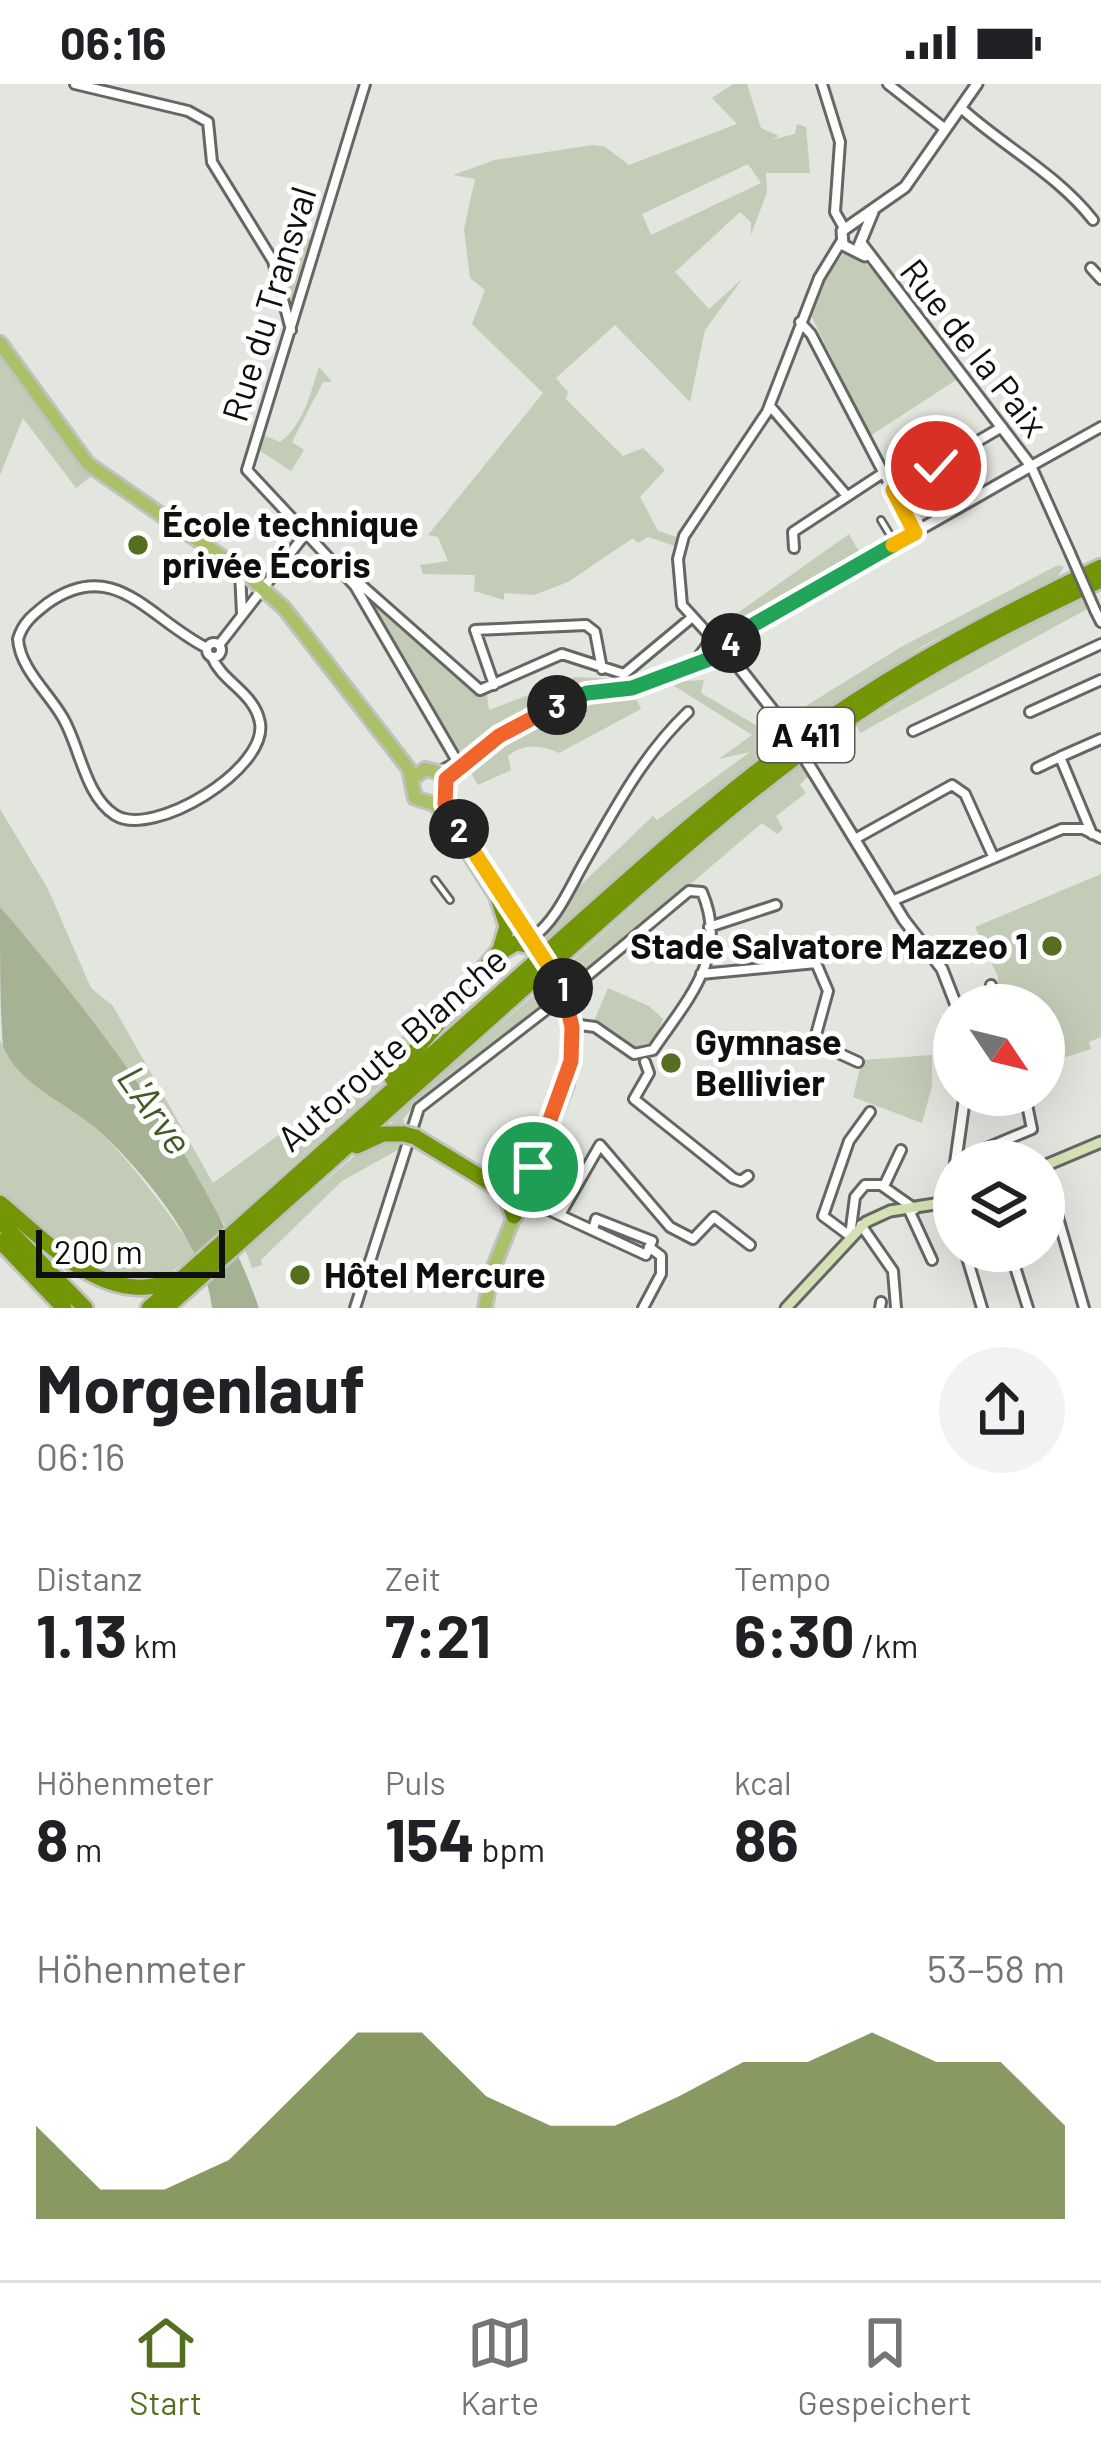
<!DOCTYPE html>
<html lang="de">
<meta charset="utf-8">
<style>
body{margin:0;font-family:Barlow,sans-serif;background:#f2f2f2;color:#202124;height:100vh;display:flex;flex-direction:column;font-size:45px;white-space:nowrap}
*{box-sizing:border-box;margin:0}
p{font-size:39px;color:#757577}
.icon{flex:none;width:66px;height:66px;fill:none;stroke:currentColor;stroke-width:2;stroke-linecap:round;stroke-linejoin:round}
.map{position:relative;height:1224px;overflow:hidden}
.details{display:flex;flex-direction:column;background:#fff;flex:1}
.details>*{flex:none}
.needle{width:78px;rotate:125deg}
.controls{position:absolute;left:933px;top:900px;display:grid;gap:24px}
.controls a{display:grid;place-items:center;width:132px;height:132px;border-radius:50%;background:#fff;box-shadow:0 12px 48px #0002;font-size:60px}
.scale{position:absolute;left:36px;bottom:30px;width:189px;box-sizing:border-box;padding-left:12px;border:6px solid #0f100e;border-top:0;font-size:33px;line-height:42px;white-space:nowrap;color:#0f100e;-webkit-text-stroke:9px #fff;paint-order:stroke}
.pin{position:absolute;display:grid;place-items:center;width:102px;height:102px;color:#fff;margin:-51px;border:6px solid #fff;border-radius:50%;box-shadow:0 3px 12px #0007}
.km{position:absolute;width:60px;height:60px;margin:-30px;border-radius:50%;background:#222;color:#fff;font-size:33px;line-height:60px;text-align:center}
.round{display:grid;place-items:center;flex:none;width:126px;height:126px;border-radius:63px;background:#f2f2f2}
.summary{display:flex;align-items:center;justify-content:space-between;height:204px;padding:0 36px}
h1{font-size:66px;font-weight:700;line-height:90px}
.stats{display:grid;grid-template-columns:repeat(3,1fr);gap:18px;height:204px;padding:12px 36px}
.stats div{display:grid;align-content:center}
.stats b{font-size:60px;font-weight:700}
.stats small{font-size:33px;font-weight:400}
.stats p{font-size:33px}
.chart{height:336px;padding:24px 36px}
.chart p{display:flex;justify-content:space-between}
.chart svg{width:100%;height:216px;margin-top:12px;fill:#566e1f;opacity:.7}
.status{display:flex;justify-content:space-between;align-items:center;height:84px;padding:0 60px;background:#fff;direction:ltr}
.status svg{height:33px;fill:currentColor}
.tab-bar{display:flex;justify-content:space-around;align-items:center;height:168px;border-top:3px solid #e0e0e0;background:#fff;font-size:33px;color:#757577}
.tab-bar a{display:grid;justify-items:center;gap:6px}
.tab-bar .on{color:#566e1f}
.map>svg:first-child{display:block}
.green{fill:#c3ccb6;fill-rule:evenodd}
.water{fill:#a6b294}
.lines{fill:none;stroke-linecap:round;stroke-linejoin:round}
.pedestrian-casing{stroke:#656762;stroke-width:10}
.minor-casing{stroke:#656762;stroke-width:14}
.tertiary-casing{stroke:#656762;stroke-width:15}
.secondary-casing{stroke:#656762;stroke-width:15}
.primary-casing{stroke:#c1c1c0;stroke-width:18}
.motorway-casing{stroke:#c1c1c0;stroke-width:21}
.pedestrian{stroke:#fff;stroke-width:4.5}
.minor{stroke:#fff;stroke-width:8}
.tertiary{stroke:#fff;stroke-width:9}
.secondary{stroke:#d5e0b4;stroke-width:9}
.primary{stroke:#aac069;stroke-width:12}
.motorway{stroke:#729605;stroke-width:15}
.minor-bridge-casing{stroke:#656762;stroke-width:14;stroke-linecap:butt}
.tertiary-bridge-casing{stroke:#656762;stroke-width:15;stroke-linecap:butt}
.motorway-bridge-casing{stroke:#c1c1c0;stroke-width:21;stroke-linecap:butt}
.minor-bridge{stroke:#fff;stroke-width:8}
.tertiary-bridge{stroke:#fff;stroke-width:9}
.motorway-bridge{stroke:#729605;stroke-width:15}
.split-1-casing{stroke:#fff;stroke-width:24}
.split-2-casing{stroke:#fff;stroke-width:24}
.split-3-casing{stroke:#fff;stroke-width:24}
.split-4-casing{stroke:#fff;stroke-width:24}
.split-5-casing{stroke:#fff;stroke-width:24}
.split-6-casing{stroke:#fff;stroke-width:24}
.split-1{stroke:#f0652b;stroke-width:15}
.split-2{stroke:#f5b400;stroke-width:15}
.split-3{stroke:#f0652b;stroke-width:15}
.split-4{stroke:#22a559;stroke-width:15}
.split-5{stroke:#22a559;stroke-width:15}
.split-6{stroke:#f5b400;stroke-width:15}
.poi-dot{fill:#566e1f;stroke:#fff;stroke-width:4.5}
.labels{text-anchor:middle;stroke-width:10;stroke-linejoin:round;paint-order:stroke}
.shield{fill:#fff;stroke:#575856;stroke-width:3}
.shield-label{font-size:33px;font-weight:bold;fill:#0f100e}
.street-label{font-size:36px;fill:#0f100e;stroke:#fff}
.poi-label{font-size:36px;font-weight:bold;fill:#0f100e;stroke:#fff;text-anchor:start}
.water-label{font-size:39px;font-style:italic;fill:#475827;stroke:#fff}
</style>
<div class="status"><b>06:16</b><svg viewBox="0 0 49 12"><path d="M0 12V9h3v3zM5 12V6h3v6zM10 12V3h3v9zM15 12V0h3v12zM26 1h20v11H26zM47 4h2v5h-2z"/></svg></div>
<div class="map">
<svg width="1101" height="1224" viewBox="0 0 1101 1224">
<rect width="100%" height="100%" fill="#e3e5df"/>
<!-- green -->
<path class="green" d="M733,0H747L761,44L779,52L771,56L795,50L797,40L806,43L810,89H766L767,108L751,151V138L740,128L675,188L709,225L743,194L705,246L690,318L615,241L556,294L568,308L566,315L623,372L643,364L665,386L640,413L658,447L677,453L675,462L648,453L638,459L633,454L568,498L534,511L504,509V516L474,507L475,491L423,490L420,481L448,477L438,453L428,451L543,309L472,240L485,206L470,194L464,145L475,95L453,91L495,76L593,61L605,63L629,81L737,40L712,14ZM748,80L761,99L651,151L642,130Z
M293,141L314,159L288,234L285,198L274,172L290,154Z
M855,169L887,201L956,296L870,352L809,227L824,194L843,170Z
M0,269L76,378L93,391L76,404L23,334L0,391Z
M319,283L332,298H323L292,358L304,366L291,387L257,365L263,351L280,358C304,340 310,310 319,283Z
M849,450L862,473L739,544L732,533Z
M1058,481L1064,483L1058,492L923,562L794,648L785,635L901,563Z
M362,506L456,593L487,611L489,626L575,593L619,595L624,601C554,602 525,635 468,668L457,666Z
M1084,513L1089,524L860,649L857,642L947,585Z
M704,596L701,609L766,647L779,643L784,652L541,861L567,814L653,732L657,736L750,668L719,675L752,651L668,598Z
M634,610L641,625L559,669C542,661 523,659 508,672L511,686L478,701L469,686L536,637L580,617Z
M802,680L809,691L800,701L806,709L776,732L783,745L777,750L762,739L599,878L572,898L560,888L738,728Z
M0,725L48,805L91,904L113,922L213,1099L371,983L501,856L380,1002L225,1142L75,914L0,823Z
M1101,790V953L1089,958L1091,965L1044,980V921H999L998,893L975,843Z
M545,901L548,909L542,920L412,1024L403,1035L406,1045L389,1037Z
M608,904L649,922L663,935L652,963L637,968L593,939Z
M0,956C22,1002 68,1015 102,1050C138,1086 167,1128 197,1169L160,1196L134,1203L79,1176L0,1113Z
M932,971V1002L922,1039L853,1013L862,976Z
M382,1056H404L403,1063L342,1097L261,1176L262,1181L252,1184L245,1165L359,1068Z"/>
<!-- water -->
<path class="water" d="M0,823C96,934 211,1086 259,1224H212C206,1164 144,1088 99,1047C68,1019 19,1002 3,962C0,932 0,858 0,823Z"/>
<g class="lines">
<defs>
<path id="pedestrian" d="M881,436L895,459
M435,796L450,816"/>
<path id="minor" d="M75,0L188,27L208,38L212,78L273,177L291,246
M365,0L247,386L355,502L457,677
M822,0L840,58L835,128L844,144
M888,0L944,44
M961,24C1004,63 1057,90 1093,136
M1091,184L1101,195
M800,238L811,250L915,449
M770,322L847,412
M894,406L1002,343
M794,464L793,448L886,387
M1070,469L1031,382L1101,343
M240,487L242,530
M359,499L480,606L562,570L624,590L690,535
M1095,526L1101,538
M712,554L682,521L678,475L684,452L767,328L819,194L841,158
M207 566a7 7 0 1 1 14 0a7 7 0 1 1-14 0Z
M219,561L306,449
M207,564C149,535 115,472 48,519C34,530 23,538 18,555C20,585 49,609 63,634C80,663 85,712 115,731C153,755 268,685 260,639C255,609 222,598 212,573
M494,601L475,546L586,541L595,548L602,585
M1030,628L1101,596
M913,647L1101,560
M1037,684L1060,673
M1092,750L1060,673L1101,655
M855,755L952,701L965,710L992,770
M892,817L1062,745H1083L1101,754
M709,843L776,821
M531,855C557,836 569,805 585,777C616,723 643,671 688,628
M701,890L816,879L828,907L814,958L858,978
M991,901L996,921
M561,914L689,807L702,808C730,873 686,917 653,966L634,970L595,943L572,940
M645,978L649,989L634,1015L733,1094L741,1097L748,1092
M956,1077L1032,1045L1025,1011
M1044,1085L1084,1224
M884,1102L901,1066
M523,1114L646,1171L652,1157L596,1135L594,1142
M950,1118L954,1131
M909,1126L932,1176
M561,1129L600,1061L670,1143L693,1155L714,1133L750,1161
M861,1141L893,1187L896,1224
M850,1152L823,1132L849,1057L870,1028
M850,1152L855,1113L865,1101H881L915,1125
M965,1167L982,1224
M1010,1167L1028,1224
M355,1224L419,1024L560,915
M643,1224L661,1190V1172L649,1163
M880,1224L881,1218"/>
<path id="tertiary" d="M859,162L873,128
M865,172L843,161L842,147L905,103L977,0
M727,568L782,638
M699,573L714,553L742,547
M440,688L566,617L632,604L723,570L745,545L1031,382L861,159
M814,689L904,836L942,885L956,921
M446,695L470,675
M950,1118L965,1011"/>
<path id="secondary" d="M1044,1082L1101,1058
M786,1224L866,1138L890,1127L954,1117"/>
<path id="primary" d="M0,259L88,380L245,489L284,524L409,685L415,714L434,720L445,732L528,862
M412,695L425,685L441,689L451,732
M539,879C572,929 579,947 564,1007
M485,1224L491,1190L567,1001"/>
<path id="motorway" d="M501,868L516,859L537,863
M547,868C636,789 723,708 821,640C910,578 1005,529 1101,483
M553,879C652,791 749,702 859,628C935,576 1018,535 1101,496
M392,994L500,866L507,842L499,817
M415,1053L505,1108L514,1132
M357,1062L383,1050H404
M0,1119C46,1157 107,1224 170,1197
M0,1137L85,1224
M0,1157L64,1224
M149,1224L534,879
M166,1224L541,889"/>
</defs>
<!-- pedestrian casing -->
<use href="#pedestrian" class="pedestrian-casing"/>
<!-- minor casing -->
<use href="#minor" class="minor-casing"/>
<!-- tertiary casing -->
<use href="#tertiary" class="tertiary-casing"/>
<!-- secondary casing -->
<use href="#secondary" class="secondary-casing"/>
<!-- primary casing -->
<use href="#primary" class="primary-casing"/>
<!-- motorway casing -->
<use href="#motorway" class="motorway-casing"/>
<!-- pedestrian -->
<use href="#pedestrian" class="pedestrian"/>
<!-- minor -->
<use href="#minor" class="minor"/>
<!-- tertiary -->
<use href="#tertiary" class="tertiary"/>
<!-- secondary -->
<use href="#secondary" class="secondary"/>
<!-- primary -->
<use href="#primary" class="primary"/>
<!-- motorway -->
<use href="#motorway" class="motorway"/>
<defs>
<path id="minor-bridge" d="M1070,469L1095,526"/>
<path id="tertiary-bridge" d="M782,638L814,689"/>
<path id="motorway-bridge" d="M534,879L547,868
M541,889L553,879
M404,1050L415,1053"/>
</defs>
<!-- minor-bridge casing -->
<use href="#minor-bridge" class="minor-bridge-casing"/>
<!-- tertiary-bridge casing -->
<use href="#tertiary-bridge" class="tertiary-bridge-casing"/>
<!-- motorway-bridge casing -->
<use href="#motorway-bridge" class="motorway-bridge-casing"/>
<!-- minor-bridge -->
<use href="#minor-bridge" class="minor-bridge"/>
<!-- tertiary-bridge -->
<use href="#tertiary-bridge" class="tertiary-bridge"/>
<!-- motorway-bridge -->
<use href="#motorway-bridge" class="motorway-bridge"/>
</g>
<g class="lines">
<defs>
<path id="split-1" d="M533,1083L571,977L572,943L563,904"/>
<path id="split-2" d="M459,745L563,904"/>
<path id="split-3" d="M459,745L445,720L446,695L499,652L557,621"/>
<path id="split-4" d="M557,621L587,609L632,604L723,570L731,559"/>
<path id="split-5" d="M731,559L746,545L893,461"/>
<path id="split-6" d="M893,461L915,449L893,406L936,382"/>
</defs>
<!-- split-1 casing -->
<use href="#split-1" class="split-1-casing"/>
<!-- split-2 casing -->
<use href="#split-2" class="split-2-casing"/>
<!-- split-3 casing -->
<use href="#split-3" class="split-3-casing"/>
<!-- split-4 casing -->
<use href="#split-4" class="split-4-casing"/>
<!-- split-5 casing -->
<use href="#split-5" class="split-5-casing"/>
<!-- split-6 casing -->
<use href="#split-6" class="split-6-casing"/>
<!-- split-1 -->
<use href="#split-1" class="split-1"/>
<!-- split-2 -->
<use href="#split-2" class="split-2"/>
<!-- split-3 -->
<use href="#split-3" class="split-3"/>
<!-- split-4 -->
<use href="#split-4" class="split-4"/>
<!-- split-5 -->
<use href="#split-5" class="split-5"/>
<!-- split-6 -->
<use href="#split-6" class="split-6"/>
</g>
<!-- markers -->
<g class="poi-dot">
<circle cx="138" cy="461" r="12"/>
<circle cx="1052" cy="862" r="12"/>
<circle cx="671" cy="979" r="12"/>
<circle cx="300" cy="1191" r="12"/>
</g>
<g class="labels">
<!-- shield labels -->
<rect class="shield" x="758" y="624" width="96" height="54" rx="9"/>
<g class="shield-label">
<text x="806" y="663">A 411</text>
</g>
<!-- street labels -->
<g class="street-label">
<text transform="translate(269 220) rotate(-73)" y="13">Rue du Transval</text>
<text transform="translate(974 264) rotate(52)" y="13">Rue de la Paix</text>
<text transform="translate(392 965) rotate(-41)" y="13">Autoroute Blanche</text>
</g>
<!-- poi labels -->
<g class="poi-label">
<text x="162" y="453">École technique<tspan x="162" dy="41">privée Écoris</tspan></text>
<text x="1028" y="875" text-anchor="end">Stade Salvatore Mazzeo 1</text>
<text x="695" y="971">Gymnase<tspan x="695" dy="41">Bellivier</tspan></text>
<text x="324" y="1204">Hôtel Mercure</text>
</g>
<!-- water labels -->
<g class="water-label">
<text transform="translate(155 1026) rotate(55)" y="14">L'Arve</text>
</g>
</g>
</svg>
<div class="controls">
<a><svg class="needle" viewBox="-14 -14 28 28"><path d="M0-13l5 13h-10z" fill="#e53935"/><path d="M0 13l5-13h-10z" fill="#757577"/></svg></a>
<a><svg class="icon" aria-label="layers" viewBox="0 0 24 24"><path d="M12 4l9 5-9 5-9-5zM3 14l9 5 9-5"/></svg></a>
</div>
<div class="scale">200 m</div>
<div class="pin" style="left:533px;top:1083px;background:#1e9e55"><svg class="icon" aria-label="arrive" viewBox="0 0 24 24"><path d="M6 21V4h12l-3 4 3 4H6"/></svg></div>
<div class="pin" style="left:936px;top:382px;background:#d93025"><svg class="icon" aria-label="check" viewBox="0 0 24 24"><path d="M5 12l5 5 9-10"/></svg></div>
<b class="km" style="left:563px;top:904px">1</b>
<b class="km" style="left:459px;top:745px">2</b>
<b class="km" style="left:557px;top:621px">3</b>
<b class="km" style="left:731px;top:559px">4</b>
</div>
<section class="details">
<div class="summary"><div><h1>Morgenlauf</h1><p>06:16</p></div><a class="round"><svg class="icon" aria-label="share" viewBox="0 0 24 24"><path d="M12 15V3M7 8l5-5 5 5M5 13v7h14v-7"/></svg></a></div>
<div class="stats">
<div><p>Distanz</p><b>1.13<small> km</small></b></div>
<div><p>Zeit</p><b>7:21</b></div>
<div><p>Tempo</p><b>6:30<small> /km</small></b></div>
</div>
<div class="stats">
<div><p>Höhenmeter</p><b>8<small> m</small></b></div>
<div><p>Puls</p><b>154<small> bpm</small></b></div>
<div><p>kcal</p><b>86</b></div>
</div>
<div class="chart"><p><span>Höhenmeter</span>53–58 m</p>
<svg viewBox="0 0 160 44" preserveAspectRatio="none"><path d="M0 44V25L10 38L20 38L30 32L40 19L50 6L60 6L70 19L80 25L90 25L100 19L110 12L120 12L130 6L140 12L150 12L160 25V44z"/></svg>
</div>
</section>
<nav class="tab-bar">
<a class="on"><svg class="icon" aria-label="home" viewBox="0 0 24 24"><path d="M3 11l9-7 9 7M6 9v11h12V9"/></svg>Start</a>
<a><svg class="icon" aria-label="map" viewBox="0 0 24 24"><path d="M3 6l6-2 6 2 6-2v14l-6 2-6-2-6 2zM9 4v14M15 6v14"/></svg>Karte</a>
<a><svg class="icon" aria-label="saved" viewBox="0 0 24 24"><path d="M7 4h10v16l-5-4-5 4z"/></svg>Gespeichert</a>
</nav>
